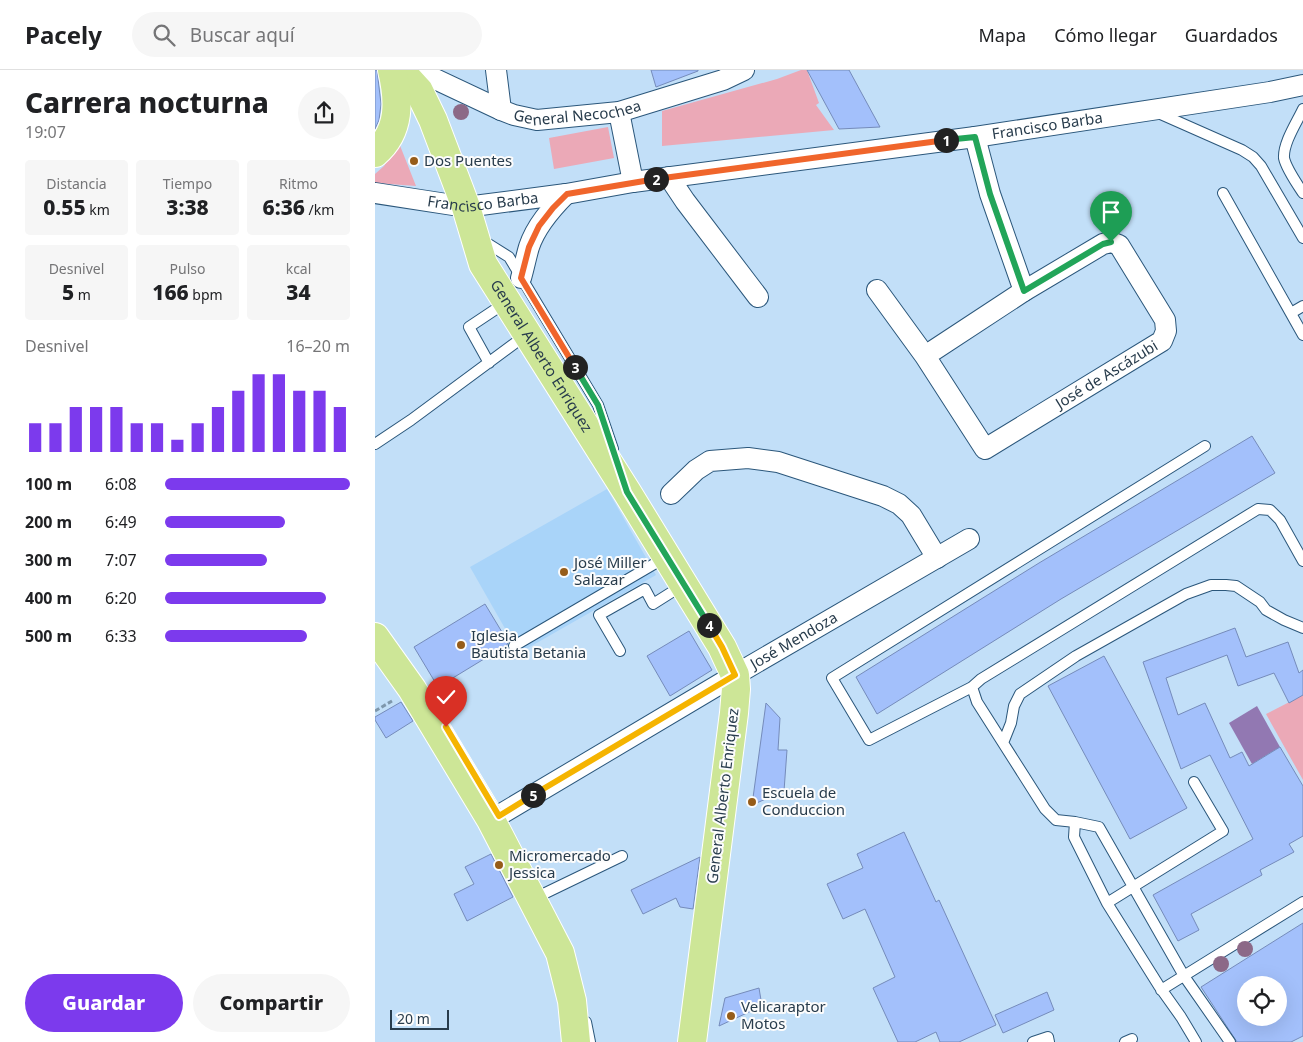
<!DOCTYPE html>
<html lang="es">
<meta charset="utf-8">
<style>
body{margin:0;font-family:"Noto Sans",sans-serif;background:#f6f6f6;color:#202124;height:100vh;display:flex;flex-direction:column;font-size:19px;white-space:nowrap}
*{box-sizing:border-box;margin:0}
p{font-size:16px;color:#757577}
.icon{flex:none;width:28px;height:28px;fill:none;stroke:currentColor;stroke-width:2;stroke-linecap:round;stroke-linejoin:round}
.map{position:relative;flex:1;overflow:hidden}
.drawer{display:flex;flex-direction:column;background:#fff;width:375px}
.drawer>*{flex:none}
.buttons{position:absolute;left:862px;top:906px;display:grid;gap:10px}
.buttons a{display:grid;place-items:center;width:50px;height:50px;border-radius:50%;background:#fff;box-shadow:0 5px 20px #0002;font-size:25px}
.scale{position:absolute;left:15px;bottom:12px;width:59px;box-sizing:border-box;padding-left:5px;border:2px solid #283c4c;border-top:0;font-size:14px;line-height:18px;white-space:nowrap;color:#283c4c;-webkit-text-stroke:4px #fcfcfc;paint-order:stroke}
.pin{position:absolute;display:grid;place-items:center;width:42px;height:42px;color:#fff;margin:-51px -21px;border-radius:50% 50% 50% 0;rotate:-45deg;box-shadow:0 0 5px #0007}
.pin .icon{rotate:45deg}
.km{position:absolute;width:25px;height:25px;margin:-12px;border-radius:50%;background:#222;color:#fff;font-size:14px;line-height:25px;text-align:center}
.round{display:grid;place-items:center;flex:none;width:52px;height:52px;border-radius:26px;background:#f6f6f6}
.headline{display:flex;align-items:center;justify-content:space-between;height:85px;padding:0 25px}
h1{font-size:28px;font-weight:800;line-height:38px}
.stats{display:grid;grid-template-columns:repeat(3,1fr);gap:8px;height:85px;padding:5px 25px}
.stats div{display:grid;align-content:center;border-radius:5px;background:#f6f6f6;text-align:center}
.stats b{font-size:21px;font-weight:800}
.stats small{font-size:14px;font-weight:400}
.stats p{font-size:14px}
.chart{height:140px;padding:10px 25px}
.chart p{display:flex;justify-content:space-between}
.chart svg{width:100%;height:90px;margin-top:5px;stroke:#7c3aed;stroke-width:6}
.primary-button{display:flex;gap:10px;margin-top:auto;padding:10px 25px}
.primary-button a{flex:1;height:58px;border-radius:30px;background:#7c3aed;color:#fff;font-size:20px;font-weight:800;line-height:58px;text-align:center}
.primary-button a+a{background:#f6f6f6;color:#202124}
ul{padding:0 25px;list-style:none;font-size:16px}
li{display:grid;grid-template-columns:80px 60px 1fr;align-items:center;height:38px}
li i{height:12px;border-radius:6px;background:#7c3aed}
header{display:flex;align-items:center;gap:30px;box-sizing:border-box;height:70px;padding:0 25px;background:#fff;border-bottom:1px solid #e0e0e0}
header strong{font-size:24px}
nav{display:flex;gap:28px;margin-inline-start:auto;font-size:18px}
.search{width:350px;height:45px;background:#f6f6f6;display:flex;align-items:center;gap:12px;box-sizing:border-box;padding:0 18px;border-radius:28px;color:#757577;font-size:19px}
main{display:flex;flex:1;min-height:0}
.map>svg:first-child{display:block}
.built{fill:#a9d4f9}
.green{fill:#eba9b7}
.water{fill:#9278b2}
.building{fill:#a3c0fb;stroke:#758bba;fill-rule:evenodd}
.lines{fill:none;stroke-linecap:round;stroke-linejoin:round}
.lane-casing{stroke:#2b577b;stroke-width:12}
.street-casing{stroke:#2b577b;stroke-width:22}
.primary-casing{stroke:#fff;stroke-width:30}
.path{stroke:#7e97ac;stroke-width:3;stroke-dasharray:5 2.5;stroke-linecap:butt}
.lane{stroke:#fff;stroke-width:10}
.street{stroke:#fff;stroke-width:20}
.primary{stroke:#cde697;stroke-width:28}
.tree{fill:#8c6987}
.split-1-casing{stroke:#fff;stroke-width:10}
.split-2-casing{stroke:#fff;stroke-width:10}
.split-3-casing{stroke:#fff;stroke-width:10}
.split-4-casing{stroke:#fff;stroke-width:10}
.split-5-casing{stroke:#fff;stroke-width:10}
.split-6-casing{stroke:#fff;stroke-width:10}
.split-1{stroke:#22a559;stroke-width:6}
.split-2{stroke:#f0652b;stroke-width:6}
.split-3{stroke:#f0652b;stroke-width:6}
.split-4{stroke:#22a559;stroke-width:6}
.split-5{stroke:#f5b400;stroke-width:6}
.split-6{stroke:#f5b400;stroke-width:6}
.poi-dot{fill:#965c19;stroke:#fcfcfc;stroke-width:2}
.labels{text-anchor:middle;stroke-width:4;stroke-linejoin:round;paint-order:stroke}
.street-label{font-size:15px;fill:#283c4c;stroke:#fcfcfc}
.poi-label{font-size:15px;fill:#283c4c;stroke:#fcfcfc;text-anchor:start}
</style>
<header>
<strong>Pacely</strong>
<div class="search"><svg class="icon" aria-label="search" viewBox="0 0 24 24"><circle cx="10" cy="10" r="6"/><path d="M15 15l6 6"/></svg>Buscar aquí</div>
<nav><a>Mapa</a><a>Cómo llegar</a><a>Guardados</a></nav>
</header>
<main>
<section class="drawer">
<div class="headline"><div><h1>Carrera nocturna</h1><p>19:07</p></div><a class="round"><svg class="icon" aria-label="share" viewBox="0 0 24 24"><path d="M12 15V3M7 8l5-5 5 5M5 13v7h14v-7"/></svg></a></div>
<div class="stats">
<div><p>Distancia</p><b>0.55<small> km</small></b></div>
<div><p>Tiempo</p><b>3:38</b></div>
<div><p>Ritmo</p><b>6:36<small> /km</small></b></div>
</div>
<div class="stats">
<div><p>Desnivel</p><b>5<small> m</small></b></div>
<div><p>Pulso</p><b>166<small> bpm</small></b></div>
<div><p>kcal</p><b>34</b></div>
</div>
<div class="chart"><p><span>Desnivel</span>16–20 m</p>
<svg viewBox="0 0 160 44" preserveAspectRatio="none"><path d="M5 44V30M15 44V30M25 44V22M35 44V22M45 44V22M55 44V30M65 44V30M75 44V38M85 44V30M95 44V22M105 44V14M115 44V6M125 44V6M135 44V14M145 44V14M155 44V22"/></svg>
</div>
<ul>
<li><b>100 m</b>6:08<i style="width:100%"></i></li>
<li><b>200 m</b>6:49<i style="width:65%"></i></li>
<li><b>300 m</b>7:07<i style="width:55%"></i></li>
<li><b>400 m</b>6:20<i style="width:87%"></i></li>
<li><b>500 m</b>6:33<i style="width:77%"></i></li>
</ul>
<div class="primary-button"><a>Guardar</a><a>Compartir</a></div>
</section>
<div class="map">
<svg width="928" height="972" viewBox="0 0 928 972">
<rect width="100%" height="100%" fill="#c2dff8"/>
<!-- built -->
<path class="built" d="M232,419L281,505L144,583L95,497Z"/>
<!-- green -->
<path class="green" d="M426,0H432L444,33L441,35L459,60L287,76V41L402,9Z
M233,57L239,88L179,99L174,68Z
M24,73L41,116L0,113V104L9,96Z
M928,625V710L891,644Z"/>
<!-- water -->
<path class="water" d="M882,636L905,677L877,694L854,653Z"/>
<!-- building -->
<path class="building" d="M0,0H2L6,34L4,50L0,59Z
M276,0H323V1L281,17Z
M432,0H474L505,57L464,59Z
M877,366L900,403L686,529L502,644L481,607L664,493Z
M110,534L133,572L132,575L63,617L39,577Z
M860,558L871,587L913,572L924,603L928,600V625L914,633L899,603L863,616L852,585L791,608L803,645L830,633L855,688L867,682L874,696L905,677L928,716V766L914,774L919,782L885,800L887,805L816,844L824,860L803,871L778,825L878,769L835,685L806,699L768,592Z
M314,561L337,600L295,626L272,586Z
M729,586L812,738L755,769L673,616Z
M26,632L38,651L11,668L0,650V647Z
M391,633L405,648L403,680H412L409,721L377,735Z
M529,762L561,832L564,830L621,955L584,972H565L561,962L540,972H523L498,918L520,907L490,839L468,849L452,814L488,798L482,784Z
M116,784L138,827L92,851L79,824L99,814L90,797Z
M325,787L318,839L305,837L301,828L268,844L256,820Z
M928,853V966L916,972H862L826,917ZM871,915H904V948H871Z
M384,918L387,936L344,956L350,928Z
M672,922L679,940L628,963L620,945Z"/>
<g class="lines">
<defs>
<path id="lane" d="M928,39C922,52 908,73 909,88C911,98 922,114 928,123
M781,42L867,80L878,87L886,96L928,168
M848,123L928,265
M107,170L134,187L223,335L238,379
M916,243L928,236
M114,293L94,257L130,233
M0,374L36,350L151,265
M139,576L291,487
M245,581L224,545L270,519L278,534L308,515
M597,617L494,670L457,608L830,376
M628,673L636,653L639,636L645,624L701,586L811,524L836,515H851L861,516L885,532L891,540L909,550L928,558
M700,752L699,767L732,833L784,916L806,947L821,972
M158,829L247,786
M732,833L848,761L819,712
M786,920L928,832
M211,952L215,972
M658,972L673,967L674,972
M750,972L757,969
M855,972L809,906L724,757L700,752L681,750L670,739L602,632L597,617L606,609L883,439L895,440L905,450L928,491"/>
<g id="street">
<path id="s1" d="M41,0L126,40L139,45L162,50L244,42L348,10L369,0"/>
<path d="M121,0L126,40"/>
<path d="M244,42L258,112"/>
<path d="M600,67L615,124L649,221"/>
<path d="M294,107L310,131L383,227"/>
<path id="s2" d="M0,123L91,137L191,124L258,112L600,67L895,22L928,15"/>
<path d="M146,208C149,198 151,187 154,177C161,156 176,139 191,124"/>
<path id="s3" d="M502,220L550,286L610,379L787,271L791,261L790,250L744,175L736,172L728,174L649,221L550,286"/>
<path d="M296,424L321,400L335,391L373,388L403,392L508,426L524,434L536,445L562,488"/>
<path id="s4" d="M116,750L360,605L594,469"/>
</g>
<g id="primary">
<path id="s5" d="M25,0L44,21L58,50L91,137L108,194L252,422L347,577L360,605L361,619L359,643L317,972"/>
<path d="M0,83C26,61 24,30 17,0"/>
<path d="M0,567L37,619L116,750L185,883L197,931L201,972"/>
</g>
</defs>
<!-- lane casing -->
<use href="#lane" class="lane-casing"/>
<!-- street casing -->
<use href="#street" class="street-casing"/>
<!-- primary casing -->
<use href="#primary" class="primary-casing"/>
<!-- path -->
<path class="path" d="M0,641L17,631"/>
<!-- lane -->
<use href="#lane" class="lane"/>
<!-- street -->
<use href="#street" class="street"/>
<!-- primary -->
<use href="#primary" class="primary"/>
</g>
<!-- trees -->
<g class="tree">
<circle cx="86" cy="42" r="8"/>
<circle cx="870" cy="879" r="8"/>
<circle cx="846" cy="894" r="8"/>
</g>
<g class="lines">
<defs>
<path id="split-1" d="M571,70L600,67L615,124L649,221L728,174L736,172"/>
<path id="split-2" d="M281,109L571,70"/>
<path id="split-3" d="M200,297L146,208L154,177L164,156L178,138L192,124L281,109"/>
<path id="split-4" d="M200,297L223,335L252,422L334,555"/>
<path id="split-5" d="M158,725L360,605L347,577L334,555"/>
<path id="split-6" d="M71,657L124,746L158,725"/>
</defs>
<!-- split-1 casing -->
<use href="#split-1" class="split-1-casing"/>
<!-- split-2 casing -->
<use href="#split-2" class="split-2-casing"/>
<!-- split-3 casing -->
<use href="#split-3" class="split-3-casing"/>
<!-- split-4 casing -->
<use href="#split-4" class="split-4-casing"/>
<!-- split-5 casing -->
<use href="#split-5" class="split-5-casing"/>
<!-- split-6 casing -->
<use href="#split-6" class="split-6-casing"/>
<!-- split-1 -->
<use href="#split-1" class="split-1"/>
<!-- split-2 -->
<use href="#split-2" class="split-2"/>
<!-- split-3 -->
<use href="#split-3" class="split-3"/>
<!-- split-4 -->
<use href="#split-4" class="split-4"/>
<!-- split-5 -->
<use href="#split-5" class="split-5"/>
<!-- split-6 -->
<use href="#split-6" class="split-6"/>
</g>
<!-- markers -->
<g class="poi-dot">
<circle cx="39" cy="91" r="5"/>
<circle cx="189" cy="502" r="5"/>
<circle cx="86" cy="575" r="5"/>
<circle cx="377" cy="732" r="5"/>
<circle cx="124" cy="795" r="5"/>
<circle cx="356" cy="946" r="5"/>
</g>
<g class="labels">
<!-- street labels -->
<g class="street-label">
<text dy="5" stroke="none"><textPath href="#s1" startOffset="172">General Necochea</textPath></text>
<text dy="5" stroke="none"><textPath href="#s2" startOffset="679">Francisco Barba</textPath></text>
<text dy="5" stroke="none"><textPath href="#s2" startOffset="109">Francisco Barba</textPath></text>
<text dy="5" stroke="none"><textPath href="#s5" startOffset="322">General Alberto Enriquez</textPath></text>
<text dy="5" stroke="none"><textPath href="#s3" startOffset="335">José de Ascázubi</textPath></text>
<text dy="5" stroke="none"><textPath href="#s4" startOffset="352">José Mendoza</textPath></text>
<text transform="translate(348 726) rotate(-83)" y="5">General Alberto Enriquez</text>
</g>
<!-- poi labels -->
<g class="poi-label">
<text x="49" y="96">Dos Puentes</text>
<text x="199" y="498">José Miller<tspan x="199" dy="17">Salazar</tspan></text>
<text x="96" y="571">Iglesia<tspan x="96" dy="17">Bautista Betania</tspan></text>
<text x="387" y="728">Escuela de<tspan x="387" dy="17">Conduccion</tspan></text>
<text x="134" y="791">Micromercado<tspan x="134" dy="17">Jessica</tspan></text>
<text x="366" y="942">Velicaraptor<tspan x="366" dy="17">Motos</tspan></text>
</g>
</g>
</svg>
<div class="buttons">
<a><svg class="icon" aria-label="locate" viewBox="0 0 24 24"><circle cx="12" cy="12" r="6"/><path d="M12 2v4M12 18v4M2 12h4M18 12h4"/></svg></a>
</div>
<div class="scale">20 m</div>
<div class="pin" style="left:736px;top:172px;background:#1e9e55"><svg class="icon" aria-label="arrive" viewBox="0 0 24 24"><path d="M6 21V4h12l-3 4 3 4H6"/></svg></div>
<div class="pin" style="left:71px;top:657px;background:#d93025"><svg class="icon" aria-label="check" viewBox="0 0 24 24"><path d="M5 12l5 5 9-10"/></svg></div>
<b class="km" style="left:571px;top:70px">1</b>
<b class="km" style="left:281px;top:109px">2</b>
<b class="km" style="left:200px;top:297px">3</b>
<b class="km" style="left:334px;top:555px">4</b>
<b class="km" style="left:158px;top:725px">5</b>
</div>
</main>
